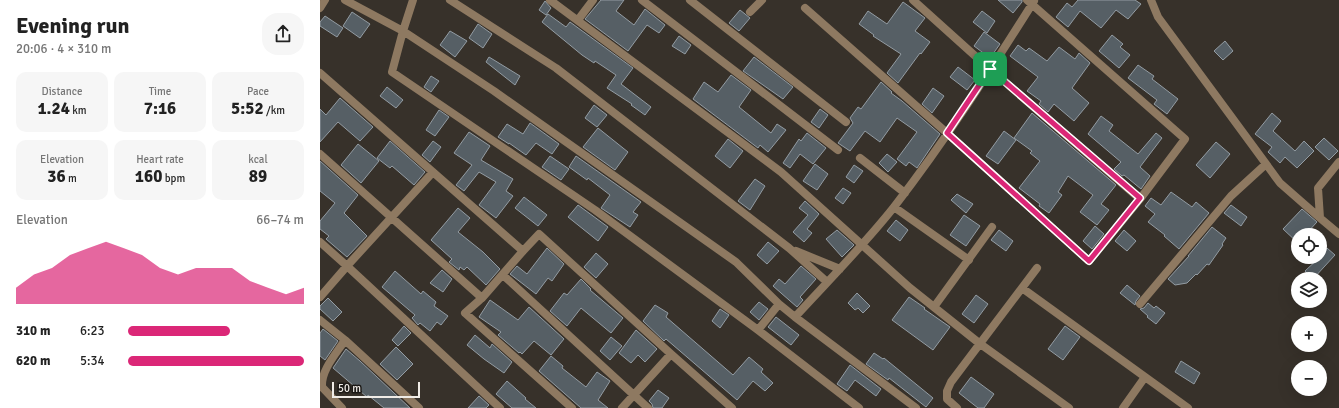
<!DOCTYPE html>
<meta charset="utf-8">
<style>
body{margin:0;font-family:Signika,sans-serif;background:#f6f6f6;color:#222;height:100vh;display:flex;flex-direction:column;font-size:15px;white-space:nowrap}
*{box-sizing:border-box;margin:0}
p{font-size:13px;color:#767676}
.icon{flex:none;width:22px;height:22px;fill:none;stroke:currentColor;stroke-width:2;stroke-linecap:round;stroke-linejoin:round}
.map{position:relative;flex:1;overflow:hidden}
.sheet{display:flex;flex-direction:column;background:#fff;width:320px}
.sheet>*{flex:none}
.buttons{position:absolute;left:971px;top:228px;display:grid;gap:8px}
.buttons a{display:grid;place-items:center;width:36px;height:36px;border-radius:50%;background:#fff;box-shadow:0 4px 16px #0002;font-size:20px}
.scale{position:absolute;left:12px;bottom:10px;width:88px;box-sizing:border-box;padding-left:4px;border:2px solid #f0ece7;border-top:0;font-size:11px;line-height:14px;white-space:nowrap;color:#f0ece7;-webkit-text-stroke:3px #1c1916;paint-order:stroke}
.pin{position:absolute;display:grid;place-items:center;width:34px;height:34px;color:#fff;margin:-17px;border-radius:8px;box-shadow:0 2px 6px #0006}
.round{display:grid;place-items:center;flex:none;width:42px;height:42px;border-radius:16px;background:#f6f6f6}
.summary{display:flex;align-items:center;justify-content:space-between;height:68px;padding:0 16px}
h1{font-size:22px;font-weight:700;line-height:30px}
.stats{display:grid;grid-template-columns:repeat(3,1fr);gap:6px;height:68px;padding:4px 16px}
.stats div{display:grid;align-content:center;border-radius:10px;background:#f6f6f6;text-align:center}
.stats b{font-size:17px;font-weight:700}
.stats small{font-size:11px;font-weight:400}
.stats p{font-size:11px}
.chart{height:112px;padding:8px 16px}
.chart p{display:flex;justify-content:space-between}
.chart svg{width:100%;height:72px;margin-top:4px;fill:#db2777;opacity:.7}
ul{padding:0 16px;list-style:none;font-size:13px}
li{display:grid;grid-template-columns:64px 48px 1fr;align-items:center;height:30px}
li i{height:10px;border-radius:5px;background:#db2777}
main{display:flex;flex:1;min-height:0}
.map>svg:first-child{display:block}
.building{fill:#565f65;stroke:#939ca3}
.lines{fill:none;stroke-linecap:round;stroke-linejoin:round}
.street{stroke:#8e7961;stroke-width:8}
.route-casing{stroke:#fff;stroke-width:8}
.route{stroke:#db2777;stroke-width:5}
</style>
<main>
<section class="sheet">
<div class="summary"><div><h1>Evening run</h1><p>20:06 · 4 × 310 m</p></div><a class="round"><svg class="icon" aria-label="share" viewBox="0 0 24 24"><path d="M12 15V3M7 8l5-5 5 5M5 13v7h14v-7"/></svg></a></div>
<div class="stats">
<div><p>Distance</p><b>1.24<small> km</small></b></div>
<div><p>Time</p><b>7:16</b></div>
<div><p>Pace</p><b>5:52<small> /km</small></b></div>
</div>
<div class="stats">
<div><p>Elevation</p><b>36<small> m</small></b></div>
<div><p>Heart rate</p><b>160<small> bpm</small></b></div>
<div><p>kcal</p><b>89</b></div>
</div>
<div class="chart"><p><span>Elevation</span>66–74 m</p>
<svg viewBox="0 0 160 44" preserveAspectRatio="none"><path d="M0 44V34L10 26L20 22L30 14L40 10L50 6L60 10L70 14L80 22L90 26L100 22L110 22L120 22L130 30L140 34L150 38L160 34V44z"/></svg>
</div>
<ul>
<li><b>310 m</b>6:23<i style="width:58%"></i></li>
<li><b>620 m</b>5:34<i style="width:100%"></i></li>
</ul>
</section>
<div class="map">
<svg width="1019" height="408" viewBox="0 0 1019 408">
<rect width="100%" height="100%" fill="#37312a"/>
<!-- building -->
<path class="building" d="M281,0H304L296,11L314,25L325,9L345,25L339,33L327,25L308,51L265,19Z
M678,0H702V2L693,13Z
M758,0H815L821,4L808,19L796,10L781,28L760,11L748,27L736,17L747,3L752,7Z
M225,1L231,8L226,15L219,10Z
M583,2L605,18L595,31L610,42L601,54L600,53L578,83L567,73L581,54L553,36L554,35L539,24L548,11L567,24Z
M420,10L430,18L419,31L409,23Z
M662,11L675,21L667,33L653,22Z
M32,12L50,24L40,38L23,26Z
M228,14L246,27L250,22L313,68L301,84L331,107L325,115L311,105L312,104L287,88L296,75L275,61L274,63L262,55L222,22Z
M5,16L23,28L17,37L0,26V22Z
M158,24L172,34L163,48L149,38Z
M130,31L147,41L135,57L120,45Z
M664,32L680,44L670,58L654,46Z
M792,35L803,44L800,47L810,55L799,68L779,51Z
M359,36L371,45L365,54L352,46Z
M905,41L913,51L903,60L894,51Z
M698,45L706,51L709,48L727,61L739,47L755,59L759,53L770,63L752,88L769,103L754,121L734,104L728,112L719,104L721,101L707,91L718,77L690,56Z
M169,57L200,76L195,85L166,62Z
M434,57L473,87L463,99L423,71Z
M818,65L834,76L832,79L858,99L847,114L834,104L837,100L808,78Z
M638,67L655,80L647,90L630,77Z
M411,75L431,90L419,107L451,133L457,124L466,130L448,152L440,145L438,148L373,99L384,82L398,92Z
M111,76L119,81L111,92L104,87Z
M561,82L572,92L571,93L582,101L620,134L597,168L589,162L586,166L577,159L597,132L577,118L560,142L545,131L530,151L518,143L533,123L530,118L538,107L541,109Z
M67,87L83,100L76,108L60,96Z
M613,88L624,96L612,113L602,104Z
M20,98L53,127L40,141L18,122L0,142V109L6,115Z
M274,105L287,115L277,127L265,118Z
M500,109L508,115L499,128L491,122Z
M119,110L129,117L115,136L106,130Z
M712,113L796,185L781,204L789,210L777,225L760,212L773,195L748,176L738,192L742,195L729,213L719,206L720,204L699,188L720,161L710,153L712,151L694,138Z
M952,113L961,121L953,131L975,151L984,141L994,151L977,168L965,157L960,163L948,152L952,147L935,134Z
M781,116L793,125L789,131L818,154L836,133L842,138L820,167L830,176L821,189L804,175L802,176L794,169L801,162L768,134Z
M210,123L239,144L232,154L216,143L206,155L189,143V144L178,137L187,124L203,134Z
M278,128L308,152L295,170L263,147Z
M684,131L696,140L678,164L666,156Z
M149,132L170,146L161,160L193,179L186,191L193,196L176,218L159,205L176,182L159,172L144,191L136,185L152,165L134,153Z
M487,133L506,148L493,164L480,154L470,168L463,163L479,139L481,141Z
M1004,138L1018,151L1009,160L995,147Z
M408,139L423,151L410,168L395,156Z
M70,141L105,172L94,185L72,166L70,168L57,158Z
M113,141L121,147L110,162L102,155Z
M896,142L910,154L890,178L876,165Z
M38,144L59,161L41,183L21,165Z
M567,154L577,162L568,172L559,163Z
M230,156L249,169L241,180L222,167Z
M256,156L321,202L313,212L318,215L310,227L281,208L290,195L268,178L267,180L249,167Z
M0,161L38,195L24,213L47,236L27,257L6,239L9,236L0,229V221L15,203L0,191Z
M495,164L508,174L497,190L483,181Z
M534,165L543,171L534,183L526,177Z
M435,179L445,186L430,210L418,201Z
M523,188L531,193L523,204L515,198Z
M851,192L872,207L876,202L889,213L859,249L844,236L845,235L828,222L835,214L825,206L831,198L841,205Z
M637,194L653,204L646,213L631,200Z
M204,197L227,215L218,226L195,208Z
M485,201L499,214L487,229L492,233L484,242L473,232L488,215L479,208Z
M258,205L288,227L278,241L248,217Z
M911,205L927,217L921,226L904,213Z
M138,208L150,218L138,232L163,252L180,269L166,285L147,267L144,270L140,267L139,270L129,262L132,259L111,240Z
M982,209L997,222L985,235H978V243L963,229Z
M644,215L660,226L646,246L630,235Z
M576,220L588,230L580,241L567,231Z
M775,226L784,234L772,249L763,241Z
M892,227L906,238L902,244L903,245L889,265L887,264L877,275L876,274L867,283L855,285L848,279L869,256H868Z
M517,230L534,245L522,257L506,239Z
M679,230L693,241L686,251L671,240Z
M804,230L816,241L807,251L795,241Z
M448,242L459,251L447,264L437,255Z
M227,248L244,264L232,281L228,278L216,294L190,274L197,266L207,274Z
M1007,248L1015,255L993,279L985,271L1000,257Z
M276,253L288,264L276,278L264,267Z
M481,266L496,279L480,297L483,300L477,307L453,286L459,279L465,284Z
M122,270L132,279L123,292L110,283Z
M75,271L101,294L103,291L116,302L114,306L128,316L121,325L117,322L110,331L100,323L98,325L92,318L95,315L62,287Z
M261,279L271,289L270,290L303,318L291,333L261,308L247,326L230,311L244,293L247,295Z
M807,285L820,296L816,301L815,305L800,293Z
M537,293L550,306L543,313L538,308L535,310L528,303Z
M656,295L668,304L654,323L642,314Z
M589,297L605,308L604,309L630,327L613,350L572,320Z
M8,298L22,312L13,321L0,309V306Z
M170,300L198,320L209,307L244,339L231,355L214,341L202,354L200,352L199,353L178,335L181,332L159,317Z
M439,302L448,309L439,320L430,312Z
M828,303L834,308L836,306L845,313L836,324L827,317L828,316L820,309L824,308Z
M335,305L348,313L346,317L413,375L429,357L443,369L441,372L453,383L445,391L433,381L417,400L346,339L344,341L323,321Z
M400,309L409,315L400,328L392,321Z
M456,317L479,335L471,345L448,327Z
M84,326L91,333L78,346L72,340Z
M745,326L760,337L743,360L728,349Z
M3,329L18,341L5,360L0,356V333Z
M316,330L337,349L325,362L318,355L311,363L299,353Z
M155,335L170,348L172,344L192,362L184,373L164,359L147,345Z
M291,337L302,346L290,360L280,351Z
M76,347L93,364L77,380L60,364Z
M26,349L40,361L90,408H64L48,395L47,397L13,368Z
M554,353L563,359L564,358L613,398L606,407L569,378L568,380L546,364Z
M231,356L243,366L242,368L266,387L277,372L290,381L278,400L288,408H261L219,371Z
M861,361L880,373L874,384L855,372Z
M530,365L561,389L556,396L535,380L527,391L517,384Z
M651,377L674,394L664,408H658L639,393Z
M187,381L206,398L205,399L216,408H192L176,394Z
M338,390L349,398L342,408H333L332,404L329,401Z
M159,396L169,405L166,408H148Z"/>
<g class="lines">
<!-- street -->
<path class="street" d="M25,0L83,31L174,91L416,262L459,304
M93,0L83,31L72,72L275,210L438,330L539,408
M130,0L236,68L469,248L507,282
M230,0L461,172L590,288L659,343L749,408
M322,0L518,150
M370,0L526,122
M593,0L663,63L820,199
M831,0L838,17L960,183L1000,218
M0,8L5,0
M485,8L627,133L769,261L820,199L865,139L707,0
M430,12L442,0
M258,20L273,0
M0,73L203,251L162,298L0,154
M540,158L585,193
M1019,162L998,188L1000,218L1019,234
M574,207L649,260
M0,242L27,266L113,172
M203,251L219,234L351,354L302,408
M476,251L520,269
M183,275L328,408
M702,288L868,408
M0,297L27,266L180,408
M162,298L145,313L252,408
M820,304L911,196L946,164
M614,307L672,227
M475,317C508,281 544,245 574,207C625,141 670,71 714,1
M0,320L25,340L99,408
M438,330L459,304L475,317L596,408
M351,354L412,408
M22,408L2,387C1,370 16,354 25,340
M637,408L627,399V391L631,382L717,268
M803,408L825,377"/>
</g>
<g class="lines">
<defs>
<path id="route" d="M670,69L820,198L769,261L627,133Z"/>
</defs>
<!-- route casing -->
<use href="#route" class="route-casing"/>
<!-- route -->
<use href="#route" class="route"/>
</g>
</svg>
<div class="buttons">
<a><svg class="icon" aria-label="locate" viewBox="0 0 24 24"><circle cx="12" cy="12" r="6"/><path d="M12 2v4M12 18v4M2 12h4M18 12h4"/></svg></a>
<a><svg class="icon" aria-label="layers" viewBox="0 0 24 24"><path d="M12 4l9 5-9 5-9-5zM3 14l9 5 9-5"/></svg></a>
<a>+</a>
<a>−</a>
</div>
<div class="scale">50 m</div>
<div class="pin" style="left:670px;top:69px;background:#1e9e55"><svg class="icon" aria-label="arrive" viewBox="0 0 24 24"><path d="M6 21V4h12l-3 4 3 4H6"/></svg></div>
</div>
</main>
